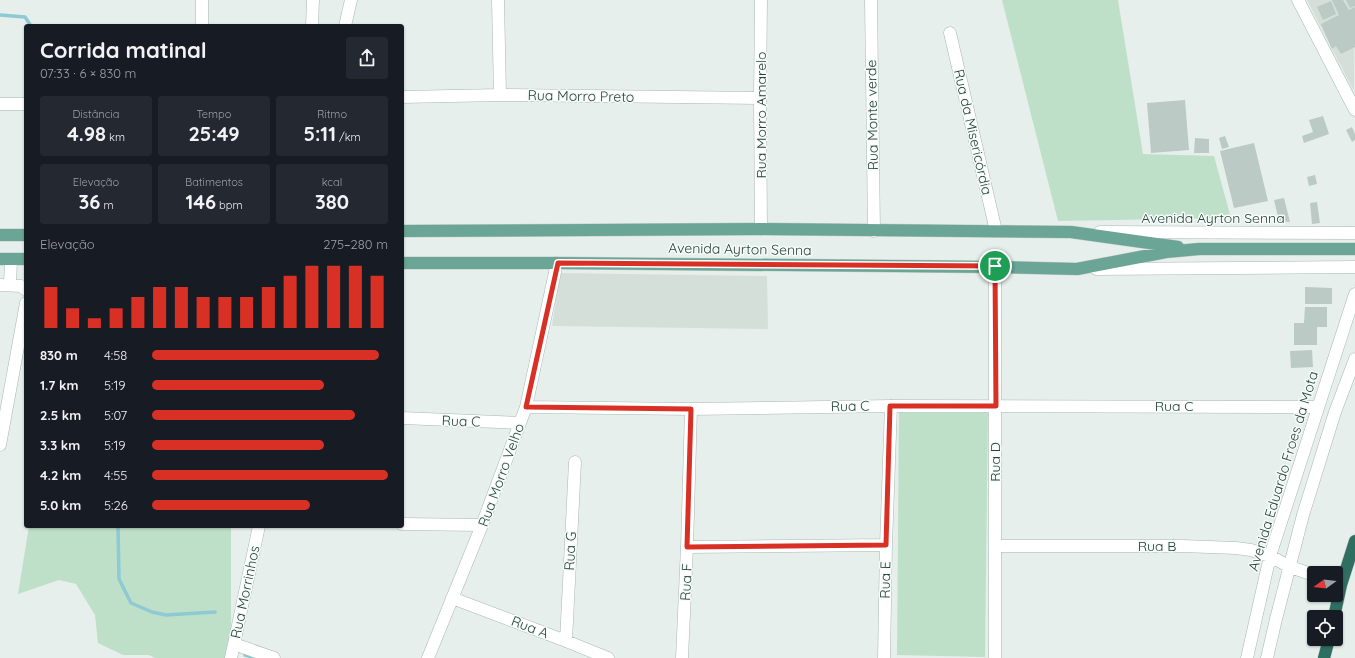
<!DOCTYPE html>
<html lang="pt">
<meta charset="utf-8">
<style>
body{margin:0;font-family:Quicksand,sans-serif;background:#242831;color:#f1f3f6;height:100vh;display:flex;flex-direction:column;font-size:15px;white-space:nowrap}
*{box-sizing:border-box;margin:0}
p{font-size:13px;color:#9ea1a6}
.icon{flex:none;width:22px;height:22px;fill:none;stroke:currentColor;stroke-width:2;stroke-linecap:round;stroke-linejoin:round}
.map{position:relative;flex:1;overflow:hidden}
.drawer{position:absolute;left:24px;top:24px;width:380px;height:504px;display:flex;flex-direction:column;background:#171b24;border-radius:4px;box-shadow:0 1px 3px #0004}
.drawer>*{flex:none}
.needle{width:26px;rotate:255deg}
.buttons{position:absolute;left:1307px;top:566px;display:grid;gap:8px}
.buttons a{display:grid;place-items:center;width:36px;height:36px;border-radius:4px;background:#171b24;box-shadow:0 1px 3px #0004;font-size:20px}
.pin{position:absolute;display:grid;place-items:center;width:34px;height:34px;color:#fff;margin:-17px;border:2px solid #fff;border-radius:50%;box-shadow:0 1px 4px #0007}
.round{display:grid;place-items:center;flex:none;width:42px;height:42px;border-radius:4px;background:#242831}
.summary{display:flex;align-items:center;justify-content:space-between;height:68px;padding:0 16px}
h1{font-size:22px;font-weight:800;line-height:30px}
.stats{display:grid;grid-template-columns:repeat(3,1fr);gap:6px;height:68px;padding:4px 16px}
.stats div{display:grid;align-content:center;border-radius:4px;background:#242831;text-align:center}
.stats b{font-size:20px;font-weight:800}
.stats small{font-size:11px;font-weight:400}
.stats p{font-size:11px}
.chart{height:112px;padding:8px 16px}
.chart p{display:flex;justify-content:space-between}
.chart svg{width:100%;height:72px;margin-top:4px;stroke:#d93025;stroke-width:6}
ul{padding:0 16px;list-style:none;font-size:13px}
li{display:grid;grid-template-columns:64px 48px 1fr;align-items:center;height:30px}
li i{height:10px;border-radius:5px;background:#d93025}
.map>svg:first-child{display:block}
.built{fill:#d4dfda}
.green{fill:#bfe0c8}
.lines{fill:none;stroke-linecap:round;stroke-linejoin:round}
.stream{stroke:#8ec9d4;stroke-width:3.5}
.building{fill:#bbcac4}
.street-casing{stroke:#a8b8b2;stroke-width:13}
.primary-casing{stroke:#c2cac8;stroke-width:13}
.highway-casing{stroke:#c2cac8;stroke-width:13}
.street{stroke:#fff;stroke-width:12}
.primary{stroke:#6aa596;stroke-width:12}
.highway{stroke:#2f6f62;stroke-width:12}
.route-casing{stroke:#fff;stroke-width:8}
.route{stroke:#d93025;stroke-width:5}
.labels{text-anchor:middle;stroke-width:3;stroke-linejoin:round;paint-order:stroke}
.street-label{font-size:14px;fill:#24423a;stroke:#f7fbf9}
</style>
<div class="map">
<svg width="1355" height="658" viewBox="0 0 1355 658">
<rect width="100%" height="100%" fill="#e6efeb"/>
<!-- built -->
<path class="built" d="M1307,0H1355L1354,91L1332,49Z
M560,273L767,276L768,329L552,326Z"/>
<!-- green -->
<path class="green" d="M1002,0H1118L1143,154L1214,156L1231,218L1058,221Z
M899,410H988L985,657L897,655Z
M29,526H231V629L226,658H155L149,655H123L98,643L95,615L76,584L59,580L18,594Z"/>
<g class="lines">
<!-- stream -->
<path class="stream" d="M0,15L25,17L31,26
M118,526L119,579L131,603L152,612L166,615L215,612
M245,655L255,658"/>
</g>
<!-- building -->
<path class="building" d="M1332,0H1343L1349,10L1355,7V47L1341,54L1336,46L1332,49L1321,24L1339,15Z
M1346,0H1355V6L1350,8Z
M1331,1L1336,14L1323,20L1317,7Z
M1185,100L1189,150L1151,153L1147,103Z
M1323,116L1329,134L1304,143L1302,136L1313,132L1309,120Z
M1352,127L1355,134V140L1352,142L1346,130Z
M1225,136L1229,147L1222,149L1219,138Z
M1195,138L1209,139V153H1194Z
M1254,143L1268,201L1234,208L1220,151Z
M1315,175L1317,184L1309,186L1307,177Z
M1284,198L1290,222L1279,221L1274,200Z
M1317,202L1320,223L1312,224L1310,203Z
M1305,287L1332,288V304H1305Z
M1305,307H1327V327H1317V345H1294V323H1304Z
M1312,350L1313,367L1291,368L1290,351Z"/>
<g class="lines">
<defs>
<path id="street" d="M202,0V26
M498,0L500,95
M871,0L874,231
M1298,0L1355,110
M312,26L313,0
M345,26L351,0
M950,33L996,231
M402,97L500,95L760,98
M0,104H26
M761,229L760,98L761,0
M1100,232L1355,233
M995,267V658
M1096,269L1355,267
M0,285L21,286L26,290
M10,285L11,260
M526,407L691,409L891,406L1318,407
M402,418L520,423
M0,445L26,303
M402,524L482,525
M995,546H1182L1236,548L1251,550L1270,556L1290,567L1314,575
M687,547L886,545
M452,598L566,641L608,658
M566,641L575,462
M234,644L274,658
M231,658L259,526
M428,658L482,525L520,423L526,407L557,263
M682,658L687,547L691,409
M884,658L886,545L891,406
M1247,658L1270,556L1355,294
M1267,658L1276,619L1303,515L1335,412L1355,359"/>
<path id="primary" d="M402,231L761,229L1071,232L1178,247
M0,235H26
M0,259H26
M402,263H557L995,267L1077,269L1166,252L1199,249H1355"/>
<path id="highway" d="M1334,617L1341,585L1355,541
M1324,658L1329,639"/>
</defs>
<!-- street casing -->
<use href="#street" class="street-casing"/>
<!-- primary casing -->
<use href="#primary" class="primary-casing"/>
<!-- highway casing -->
<use href="#highway" class="highway-casing"/>
<!-- street -->
<use href="#street" class="street"/>
<!-- primary -->
<use href="#primary" class="primary"/>
<!-- highway -->
<use href="#highway" class="highway"/>
</g>
<g class="lines">
<defs>
<path id="route" d="M558,263L995,266L996,406H890L886,545L687,547L691,409L526,407Z"/>
</defs>
<!-- route casing -->
<use href="#route" class="route-casing"/>
<!-- route -->
<use href="#route" class="route"/>
</g>
<g class="labels">
<!-- street labels -->
<g class="street-label">
<text transform="translate(581 96) rotate(1)" y="5">Rua Morro Preto</text>
<text transform="translate(761 115) rotate(-90)" y="5">Rua Morro Amarelo</text>
<text transform="translate(872 115) rotate(-91)" y="5">Rua Monte verde</text>
<text transform="translate(973 132) rotate(77)" y="5">Rua da Misericórdia</text>
<text x="1213" y="223">Avenida Ayrton Senna</text>
<text transform="translate(740 249) rotate(1)" y="5">Avenida Ayrton Senna</text>
<text transform="translate(850 406) rotate(-1)" y="5">Rua C</text>
<text x="1174" y="411">Rua C</text>
<text transform="translate(461 421) rotate(2)" y="5">Rua C</text>
<text transform="translate(995 462) rotate(-90)" y="5">Rua D</text>
<text transform="translate(1283 471) rotate(-73)" y="5">Avenida Eduardo Froes da Mota</text>
<text transform="translate(501 475) rotate(-70)" y="5">Rua Morro Velho</text>
<text x="1157" y="551">Rua B</text>
<text transform="translate(570 551) rotate(-87)" y="5">Rua G</text>
<text transform="translate(885 580) rotate(-89)" y="5">Rua E</text>
<text transform="translate(686 582) rotate(-87)" y="5">Rua F</text>
<text transform="translate(245 592) rotate(-78)" y="5">Rua Morrinhos</text>
<text transform="translate(530 627) rotate(21)" y="5">Rua A</text>
</g>
</g>
</svg>
<div class="buttons">
<a><svg class="needle" viewBox="-14 -14 28 28"><path d="M0-13l5 13h-10z" fill="#e53935"/><path d="M0 13l5-13h-10z" fill="#9ea1a6"/></svg></a>
<a><svg class="icon" aria-label="locate" viewBox="0 0 24 24"><circle cx="12" cy="12" r="6"/><path d="M12 2v4M12 18v4M2 12h4M18 12h4"/></svg></a>
</div>
<div class="pin" style="left:995px;top:266px;background:#1e9e55"><svg class="icon" aria-label="arrive" viewBox="0 0 24 24"><path d="M6 21V4h12l-3 4 3 4H6"/></svg></div>
<section class="drawer">
<div class="summary"><div><h1>Corrida matinal</h1><p>07:33 · 6 × 830 m</p></div><a class="round"><svg class="icon" aria-label="share" viewBox="0 0 24 24"><path d="M12 15V3M7 8l5-5 5 5M5 13v7h14v-7"/></svg></a></div>
<div class="stats">
<div><p>Distância</p><b>4.98<small> km</small></b></div>
<div><p>Tempo</p><b>25:49</b></div>
<div><p>Ritmo</p><b>5:11<small> /km</small></b></div>
</div>
<div class="stats">
<div><p>Elevação</p><b>36<small> m</small></b></div>
<div><p>Batimentos</p><b>146<small> bpm</small></b></div>
<div><p>kcal</p><b>380</b></div>
</div>
<div class="chart"><p><span>Elevação</span>275–280 m</p>
<svg viewBox="0 0 160 44" preserveAspectRatio="none"><path d="M5 44V19M15 44V32M25 44V38M35 44V32M45 44V25M55 44V19M65 44V19M75 44V25M85 44V25M95 44V25M105 44V19M115 44V12M125 44V6M135 44V6M145 44V6M155 44V12"/></svg>
</div>
<ul>
<li><b>830 m</b>4:58<i style="width:96%"></i></li>
<li><b>1.7 km</b>5:19<i style="width:73%"></i></li>
<li><b>2.5 km</b>5:07<i style="width:86%"></i></li>
<li><b>3.3 km</b>5:19<i style="width:73%"></i></li>
<li><b>4.2 km</b>4:55<i style="width:100%"></i></li>
<li><b>5.0 km</b>5:26<i style="width:67%"></i></li>
</ul>
</section>
</div>
